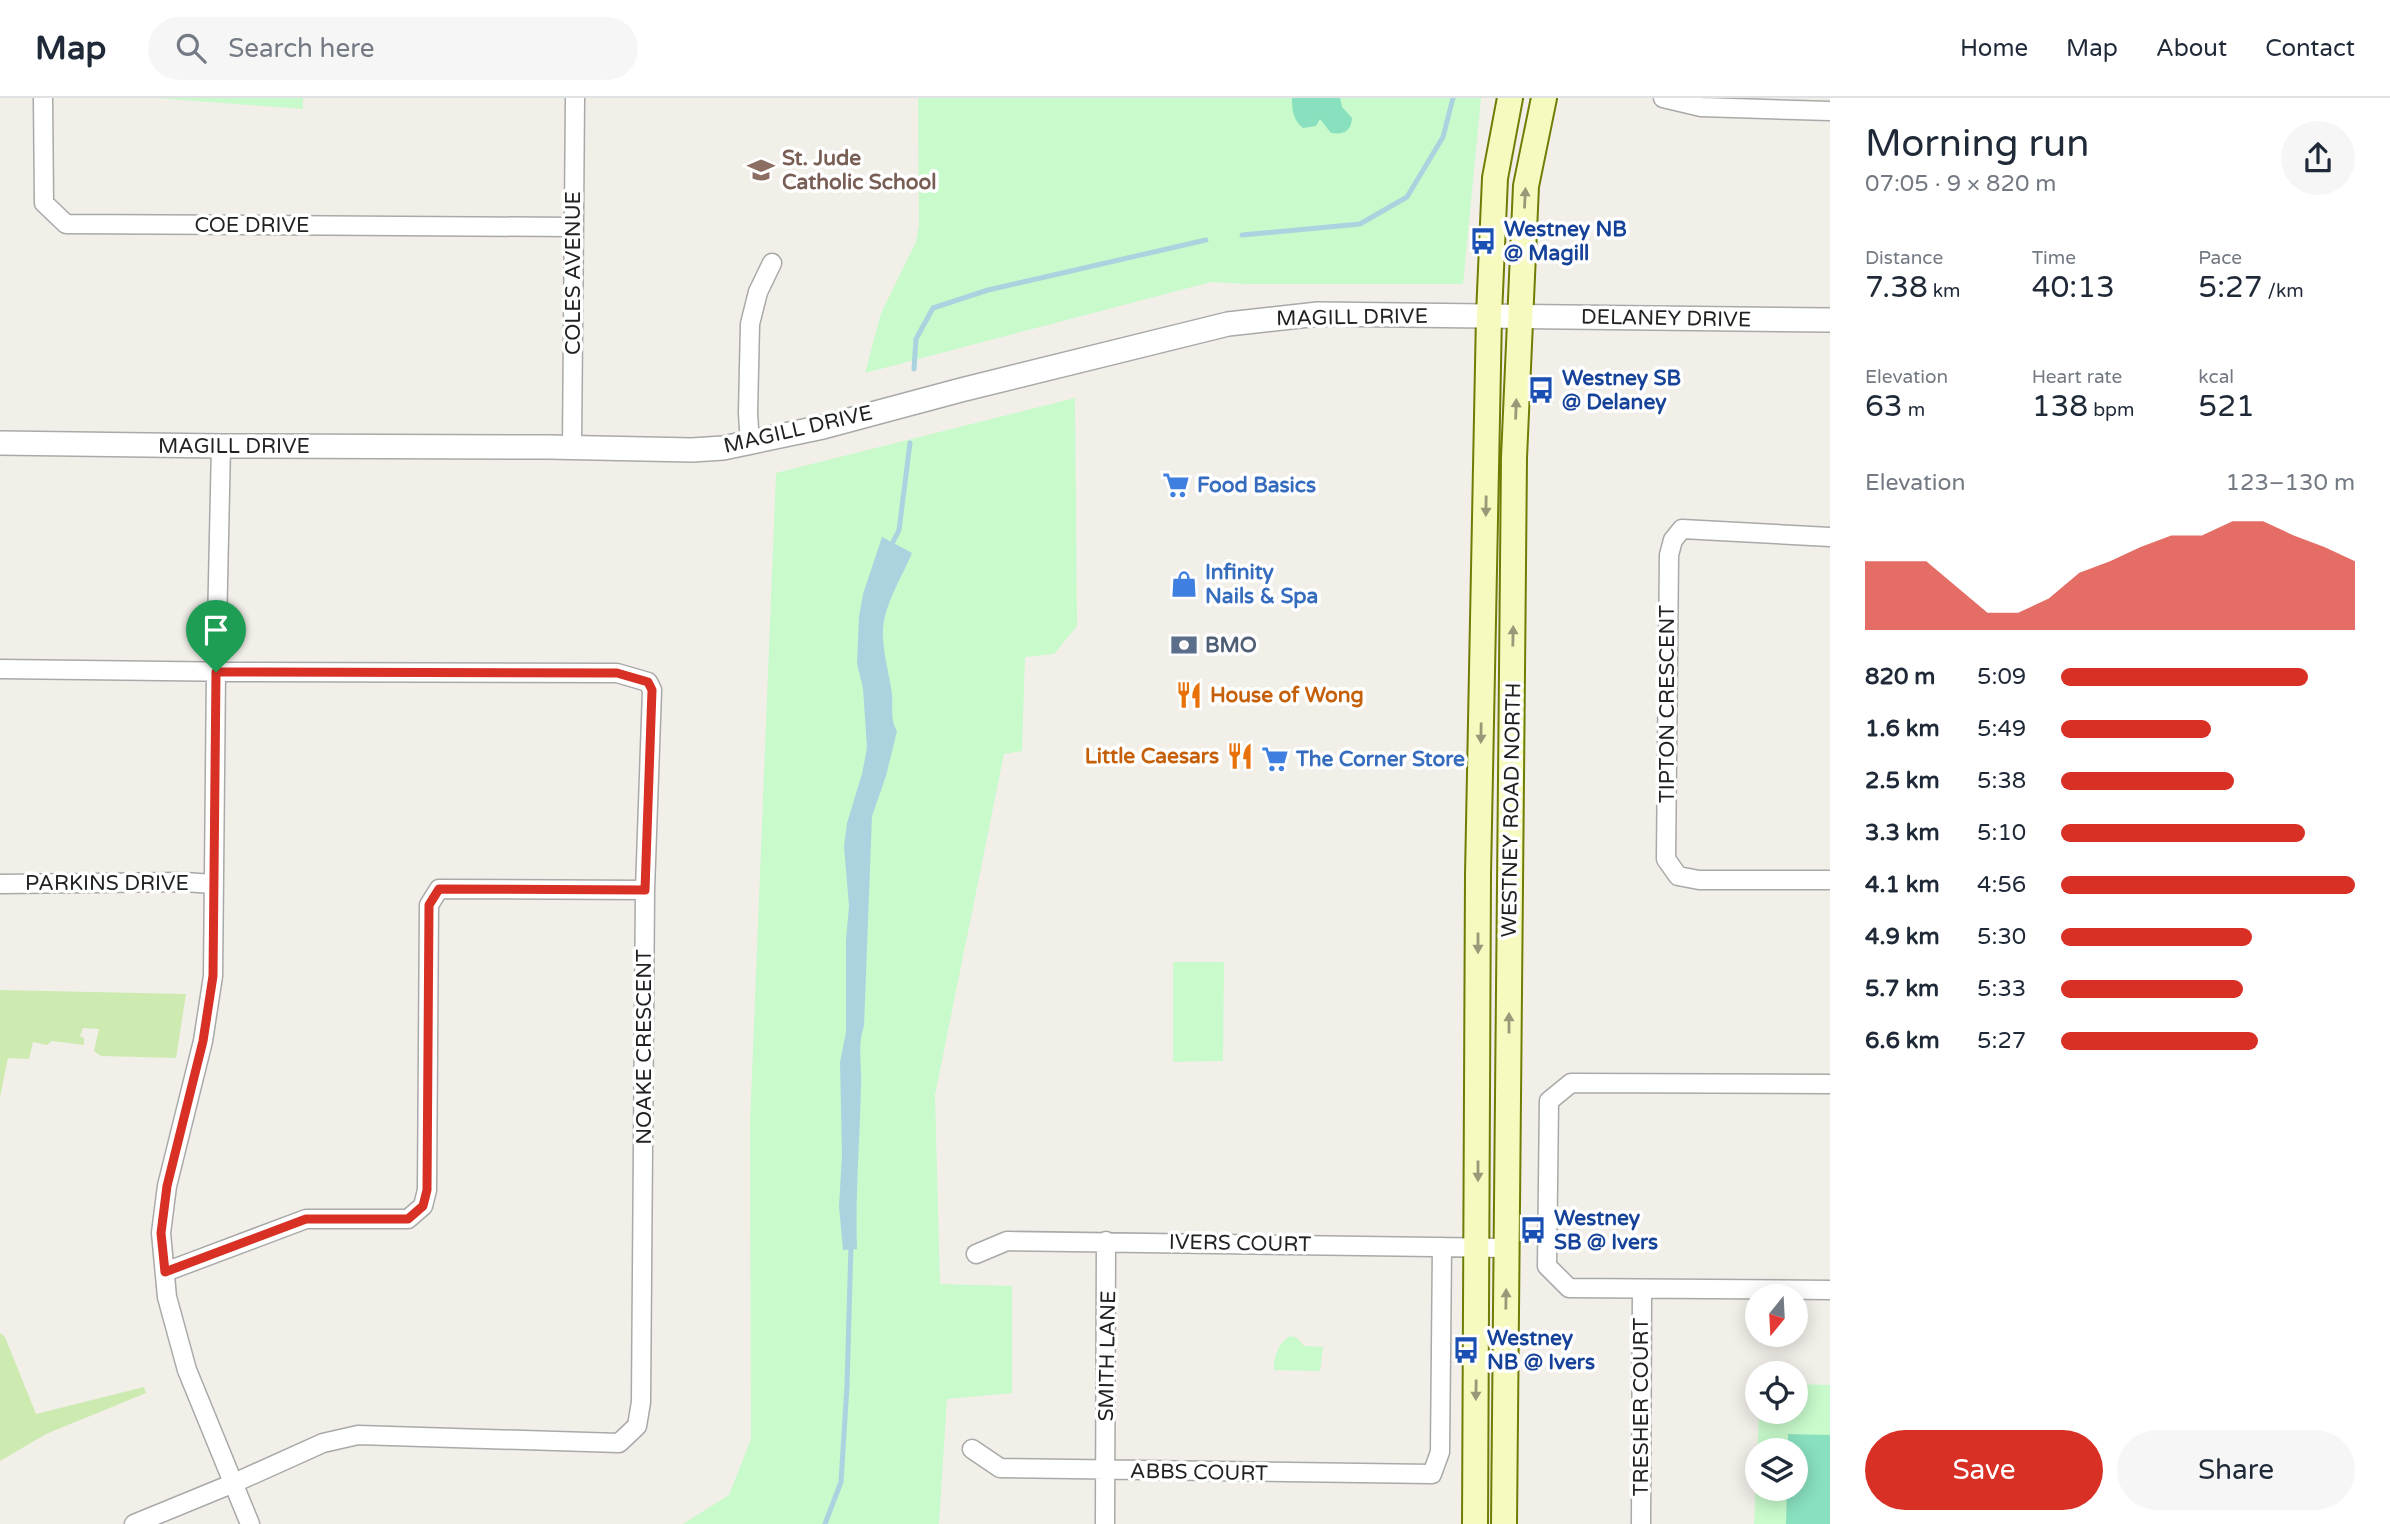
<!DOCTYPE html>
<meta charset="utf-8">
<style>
body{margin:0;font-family:"Varela Round",sans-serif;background:#f6f6f7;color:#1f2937;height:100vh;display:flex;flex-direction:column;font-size:26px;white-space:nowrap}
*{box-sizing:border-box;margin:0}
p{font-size:23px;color:#747a83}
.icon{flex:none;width:38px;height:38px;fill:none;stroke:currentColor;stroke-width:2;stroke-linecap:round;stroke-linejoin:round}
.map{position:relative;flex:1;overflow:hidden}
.side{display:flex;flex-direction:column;background:#fff;width:560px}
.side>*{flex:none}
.needle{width:46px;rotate:198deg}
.buttons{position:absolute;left:1745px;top:1186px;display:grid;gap:14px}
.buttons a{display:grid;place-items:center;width:63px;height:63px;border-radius:50%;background:#fff;box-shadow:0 4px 18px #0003;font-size:35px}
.pin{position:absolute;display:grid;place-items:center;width:60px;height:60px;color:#fff;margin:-72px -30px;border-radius:50% 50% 50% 0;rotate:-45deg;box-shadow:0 0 7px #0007}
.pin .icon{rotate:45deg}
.round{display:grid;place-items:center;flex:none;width:74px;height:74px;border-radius:37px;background:#f6f6f7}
.overview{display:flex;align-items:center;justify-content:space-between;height:119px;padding:0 35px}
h1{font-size:38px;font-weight:600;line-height:52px}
.metrics{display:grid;grid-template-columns:repeat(3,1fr);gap:10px;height:119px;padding:7px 35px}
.metrics div{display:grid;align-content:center}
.metrics b{font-size:30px;font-weight:600}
.metrics small{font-size:19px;font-weight:400}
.metrics p{font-size:19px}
.chart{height:196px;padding:14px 35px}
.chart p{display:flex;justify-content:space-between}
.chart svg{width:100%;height:126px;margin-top:7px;fill:#d93025;opacity:.7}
.action{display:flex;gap:14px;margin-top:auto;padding:14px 35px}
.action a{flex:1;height:80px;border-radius:42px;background:#d93025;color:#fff;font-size:28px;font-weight:600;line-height:80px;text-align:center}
.action a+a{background:#f6f6f7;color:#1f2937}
ul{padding:0 35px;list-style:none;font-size:23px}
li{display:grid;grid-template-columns:112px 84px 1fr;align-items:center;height:52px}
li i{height:18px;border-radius:9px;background:#d93025}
header{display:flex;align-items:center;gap:42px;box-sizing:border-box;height:98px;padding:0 35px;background:#fff;border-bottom:2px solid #e0e1e3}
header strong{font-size:33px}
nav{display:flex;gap:38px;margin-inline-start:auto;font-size:24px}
.search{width:490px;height:63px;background:#f6f6f7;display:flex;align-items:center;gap:18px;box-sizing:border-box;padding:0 24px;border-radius:38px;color:#747a83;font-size:26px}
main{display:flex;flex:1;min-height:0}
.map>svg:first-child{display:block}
.grass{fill:#cdebb0}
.park{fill:#c8facc;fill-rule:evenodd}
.pitch{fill:#88e0be}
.water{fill:#aad3df}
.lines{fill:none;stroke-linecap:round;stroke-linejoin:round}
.stream{stroke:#aad3df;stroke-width:5}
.minor-casing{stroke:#a9a9a9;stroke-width:21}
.tertiary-casing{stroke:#a9a9a9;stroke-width:26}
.secondary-casing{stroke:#707d05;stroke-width:28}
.minor{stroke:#fff;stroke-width:18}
.tertiary{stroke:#fff;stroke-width:23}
.secondary{stroke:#f7fabf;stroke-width:24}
.oneway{fill:#979978}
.route-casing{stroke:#fff;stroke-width:14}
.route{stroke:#d93025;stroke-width:9}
.labels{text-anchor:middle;stroke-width:7;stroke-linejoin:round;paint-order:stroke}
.education-label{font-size:21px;font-weight:bold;fill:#785e54;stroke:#fff;text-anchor:start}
.street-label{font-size:21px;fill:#222;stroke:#fff}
.transit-label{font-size:21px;font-weight:bold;fill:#164399;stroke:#fff;text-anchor:start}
.shop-label{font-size:21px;font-weight:bold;fill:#366cbe;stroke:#fff;text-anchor:start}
.service-label{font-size:21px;font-weight:bold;fill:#4e5e75;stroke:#fff;text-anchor:start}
.food-label{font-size:21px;font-weight:bold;fill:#c56008;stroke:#fff;text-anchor:start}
</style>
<header>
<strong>Map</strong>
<div class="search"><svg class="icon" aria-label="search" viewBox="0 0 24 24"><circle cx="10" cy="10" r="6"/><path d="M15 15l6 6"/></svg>Search here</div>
<nav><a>Home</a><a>Map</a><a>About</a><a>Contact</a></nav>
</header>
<main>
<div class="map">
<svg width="1830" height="1426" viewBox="0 0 1830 1426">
<rect width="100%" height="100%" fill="#f2efe9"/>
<!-- grass -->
<path class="grass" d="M0,892L186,896L176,960L101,958L94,953L99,931L83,930L80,938L84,940V947L52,943L47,947L33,944L29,961L8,960L0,999Z
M0,1235L5,1239L36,1316L144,1289L146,1295L46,1336L0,1363Z"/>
<!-- park -->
<path class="park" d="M156,0H303V11Z
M918,0H1481L1463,186H1247L1211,184L865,275L881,215L916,144L919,127Z
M1075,300L1077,528L1054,556L1025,559L1022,653L1004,656L935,997L940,1186L1012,1188V1295L947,1301L939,1426H683L729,1397L751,1341L750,1025L776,375Z
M1173,864H1224L1223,963L1173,964Z
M1290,1238L1297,1240L1304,1248L1323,1249L1320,1273L1274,1272C1273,1260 1278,1245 1290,1238Z
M1796,1286L1830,1287V1426H1754L1759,1314H1796ZM1757,1353H1796V1391H1757Z"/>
<!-- pitch -->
<path class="pitch" d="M1292,0H1340L1342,9L1352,20C1351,33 1344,37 1331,35L1320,21L1316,28L1303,30C1293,22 1292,12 1292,0Z
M1788,1336L1830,1337V1426H1786L1787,1391H1796V1353H1788Z"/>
<!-- water -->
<path class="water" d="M882,439L912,455C902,479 885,505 883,531C882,553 889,574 892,596C893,608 890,623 897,633L886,678L872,718L864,928C857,947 862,967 861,987C860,1042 855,1096 857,1151L843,1152L839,1108L842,1057L840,964L846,934V842L849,808L844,748L847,725L862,676L867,650L863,590L857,566L859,519L863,496Z"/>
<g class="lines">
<!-- stream -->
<path class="stream" d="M1242,137L1360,126L1407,99L1443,39L1453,0
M914,271L916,241L933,210L988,192L1206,142
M891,448L899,432L910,345
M825,1426L841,1384L847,1288L851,1146"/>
<defs>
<path id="minor" d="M43,0L44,105L66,126L573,129
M1663,0L1701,9L1830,13
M750,346L748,315L750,226L758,194L772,165
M221,348L216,574L213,878L203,943L167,1088L161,1135L167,1199L187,1272L250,1426
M572,349L575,0
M1830,439L1682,431L1673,442L1669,457L1666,761L1678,778L1699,782H1830
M0,571L245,574L617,575L648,584L652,592L645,792L641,1304L637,1328L619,1345L358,1337L323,1345L234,1385L134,1426
M0,786L184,784L214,786
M1830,986L1571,985L1549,1003L1547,1168L1569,1190L1830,1192
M976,1156L1007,1143L1507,1150
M165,1174L306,1121H408L423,1108L427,1092L429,807L439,791L645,792
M972,1351L1000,1370L1432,1376L1440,1354L1442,1149
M1105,1426L1106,1143
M1641,1426L1642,1192"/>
<path id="tertiary" d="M0,345L221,348L548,349L692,352L723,350L823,329L961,292L1228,226L1318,216L1830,222"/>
<path id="secondary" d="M1475,1426L1478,777L1489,217L1495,80L1510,0
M1504,1426L1514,360L1526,88L1544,0"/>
</defs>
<!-- minor casing -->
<use href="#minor" class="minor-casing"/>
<!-- tertiary casing -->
<use href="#tertiary" class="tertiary-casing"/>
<!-- secondary casing -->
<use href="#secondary" class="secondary-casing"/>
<!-- minor -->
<use href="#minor" class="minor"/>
<!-- tertiary -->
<use href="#tertiary" class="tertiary"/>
<!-- secondary -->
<use href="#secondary" class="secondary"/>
</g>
<!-- one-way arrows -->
<defs><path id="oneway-solid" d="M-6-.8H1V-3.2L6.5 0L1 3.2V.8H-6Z" transform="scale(1.75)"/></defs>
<g class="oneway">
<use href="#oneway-solid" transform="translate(1525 100) rotate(-87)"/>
<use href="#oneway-solid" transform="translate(1516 311) rotate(-88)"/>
<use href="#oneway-solid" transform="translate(1486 408) rotate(91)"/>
<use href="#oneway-solid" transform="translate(1513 538) rotate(-89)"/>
<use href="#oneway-solid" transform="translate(1481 635) rotate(91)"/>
<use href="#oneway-solid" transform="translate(1478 845) rotate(90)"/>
<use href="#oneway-solid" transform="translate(1509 925) rotate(-90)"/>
<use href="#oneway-solid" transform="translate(1478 1073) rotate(90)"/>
<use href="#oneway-solid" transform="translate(1506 1201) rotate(-89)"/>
<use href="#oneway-solid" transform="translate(1476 1292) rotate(91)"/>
</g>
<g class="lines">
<defs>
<path id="route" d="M216,574L617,575L648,584L652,592L645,792L439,791L429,807L427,1092L423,1108L408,1121H306L165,1174L161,1135L167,1088L203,943L213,878Z"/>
</defs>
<!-- route casing -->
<use href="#route" class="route-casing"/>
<!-- route -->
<use href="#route" class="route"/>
</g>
<!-- icons -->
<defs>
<symbol id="school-bare" viewBox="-9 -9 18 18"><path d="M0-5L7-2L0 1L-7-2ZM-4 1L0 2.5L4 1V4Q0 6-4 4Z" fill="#8d6e63" stroke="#fff" stroke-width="2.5" paint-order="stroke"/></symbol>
<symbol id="bus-bare" viewBox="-9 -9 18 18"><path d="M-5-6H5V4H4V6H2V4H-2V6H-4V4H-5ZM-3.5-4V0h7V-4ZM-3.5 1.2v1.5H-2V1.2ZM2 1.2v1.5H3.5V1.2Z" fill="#1a4fb4" stroke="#fff" stroke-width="2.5" paint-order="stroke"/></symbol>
<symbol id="supermarket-bare" viewBox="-9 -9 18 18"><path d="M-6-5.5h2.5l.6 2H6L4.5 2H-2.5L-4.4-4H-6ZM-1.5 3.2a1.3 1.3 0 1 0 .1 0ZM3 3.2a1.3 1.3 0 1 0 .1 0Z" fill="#3f7fe0" stroke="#fff" stroke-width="2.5" paint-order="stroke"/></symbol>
<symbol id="shop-bare" viewBox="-9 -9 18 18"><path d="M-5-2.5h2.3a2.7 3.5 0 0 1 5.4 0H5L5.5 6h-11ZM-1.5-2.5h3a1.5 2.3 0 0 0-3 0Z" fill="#3f7fe0" stroke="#fff" stroke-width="2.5" paint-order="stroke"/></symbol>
<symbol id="bank-bare" viewBox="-9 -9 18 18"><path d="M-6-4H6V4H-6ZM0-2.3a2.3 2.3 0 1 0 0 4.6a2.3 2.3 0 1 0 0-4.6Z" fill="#5c6f8a" stroke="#fff" stroke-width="2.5" paint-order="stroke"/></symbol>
<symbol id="restaurant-bare" viewBox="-9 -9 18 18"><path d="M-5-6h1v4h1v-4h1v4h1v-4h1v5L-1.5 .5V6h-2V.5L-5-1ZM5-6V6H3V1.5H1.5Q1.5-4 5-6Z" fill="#e8710a" stroke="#fff" stroke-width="2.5" paint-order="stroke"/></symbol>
</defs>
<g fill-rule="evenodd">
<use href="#school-bare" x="742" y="53" width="38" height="38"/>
<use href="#bus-bare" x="1464" y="124" width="38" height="38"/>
<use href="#bus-bare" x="1522" y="273" width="38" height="38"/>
<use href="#supermarket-bare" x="1157" y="368" width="38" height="38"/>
<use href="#shop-bare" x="1165" y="467" width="38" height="38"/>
<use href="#bank-bare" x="1165" y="528" width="38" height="38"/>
<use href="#restaurant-bare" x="1170" y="578" width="38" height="38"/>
<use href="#restaurant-bare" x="1221" y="639" width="38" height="38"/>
<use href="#supermarket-bare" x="1256" y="642" width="38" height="38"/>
<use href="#bus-bare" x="1514" y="1113" width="38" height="38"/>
<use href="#bus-bare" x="1447" y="1233" width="38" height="38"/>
</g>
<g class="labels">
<!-- education labels -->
<g class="education-label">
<text x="782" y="67">St. Jude<tspan x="782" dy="24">Catholic School</tspan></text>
</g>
<!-- street labels -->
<g class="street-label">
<text x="252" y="134">COE DRIVE</text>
<text transform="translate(573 175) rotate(-90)" y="7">COLES AVENUE</text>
<text transform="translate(1352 219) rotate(-1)" y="7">MAGILL DRIVE</text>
<text transform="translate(1666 220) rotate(1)" y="7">DELANEY DRIVE</text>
<text transform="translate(798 331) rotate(-13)" y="7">MAGILL DRIVE</text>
<text x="234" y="355">MAGILL DRIVE</text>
<text transform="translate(1667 606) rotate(-90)" y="7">TIPTON CRESCENT</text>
<text transform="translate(1511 712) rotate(-89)" y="7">WESTNEY ROAD NORTH</text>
<text x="107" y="792">PARKINS DRIVE</text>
<text transform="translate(644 949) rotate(-90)" y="7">NOAKE CRESCENT</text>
<text transform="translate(1240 1145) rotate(1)" y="7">IVERS COURT</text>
<text transform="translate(1107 1258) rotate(-89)" y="7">SMITH LANE</text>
<text transform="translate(1641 1309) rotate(-90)" y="7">TRESHER COURT</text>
<text transform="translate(1199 1374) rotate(1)" y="7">ABBS COURT</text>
</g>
<!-- transit labels -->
<g class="transit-label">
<text x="1504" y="138">Westney NB<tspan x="1504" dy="24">@ Magill</tspan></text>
<text x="1562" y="287">Westney SB<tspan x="1562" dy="24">@ Delaney</tspan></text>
<text x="1554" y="1127">Westney<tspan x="1554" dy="24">SB @ Ivers</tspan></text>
<text x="1487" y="1247">Westney<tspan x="1487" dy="24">NB @ Ivers</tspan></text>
</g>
<!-- shop labels -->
<g class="shop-label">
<text x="1197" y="394">Food Basics</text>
<text x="1205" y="481">Infinity<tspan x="1205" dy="24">Nails &amp; Spa</tspan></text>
<text x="1296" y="668">The Corner Store</text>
</g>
<!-- service labels -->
<g class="service-label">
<text x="1205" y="554">BMO</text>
</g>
<!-- food labels -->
<g class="food-label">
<text x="1210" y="604">House of Wong</text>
<text x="1219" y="665" text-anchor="end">Little Caesars</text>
</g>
</g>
</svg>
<div class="buttons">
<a><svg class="needle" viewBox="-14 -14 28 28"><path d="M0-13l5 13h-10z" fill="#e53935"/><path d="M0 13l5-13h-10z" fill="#747a83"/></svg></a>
<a><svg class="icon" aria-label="locate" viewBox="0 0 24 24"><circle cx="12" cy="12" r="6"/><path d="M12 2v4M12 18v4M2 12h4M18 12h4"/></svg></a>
<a><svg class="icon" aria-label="layers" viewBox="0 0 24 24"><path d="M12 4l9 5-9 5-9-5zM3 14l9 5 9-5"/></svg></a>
</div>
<div class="pin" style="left:216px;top:574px;background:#1e9e55"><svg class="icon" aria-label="arrive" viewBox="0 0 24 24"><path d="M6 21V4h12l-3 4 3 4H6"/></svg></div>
</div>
<section class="side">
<div class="overview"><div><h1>Morning run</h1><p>07:05 · 9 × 820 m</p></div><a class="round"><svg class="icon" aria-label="share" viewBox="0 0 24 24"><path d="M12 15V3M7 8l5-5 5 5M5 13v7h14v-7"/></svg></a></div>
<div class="metrics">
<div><p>Distance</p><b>7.38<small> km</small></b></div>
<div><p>Time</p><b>40:13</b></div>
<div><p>Pace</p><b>5:27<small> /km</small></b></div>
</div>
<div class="metrics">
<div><p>Elevation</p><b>63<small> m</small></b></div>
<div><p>Heart rate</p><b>138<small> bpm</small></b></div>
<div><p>kcal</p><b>521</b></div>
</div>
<div class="chart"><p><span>Elevation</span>123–130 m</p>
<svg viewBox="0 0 160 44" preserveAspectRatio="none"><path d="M0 44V20L10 20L20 20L30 29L40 38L50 38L60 33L70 24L80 20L90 15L100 11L110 11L120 6L130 6L140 11L150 15L160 20V44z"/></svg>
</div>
<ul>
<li><b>820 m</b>5:09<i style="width:84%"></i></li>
<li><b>1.6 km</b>5:49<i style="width:51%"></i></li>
<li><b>2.5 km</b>5:38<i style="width:59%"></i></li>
<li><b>3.3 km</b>5:10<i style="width:83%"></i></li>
<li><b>4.1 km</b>4:56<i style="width:100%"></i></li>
<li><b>4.9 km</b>5:30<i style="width:65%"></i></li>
<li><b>5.7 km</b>5:33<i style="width:62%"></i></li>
<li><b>6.6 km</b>5:27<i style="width:67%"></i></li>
</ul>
<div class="action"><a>Save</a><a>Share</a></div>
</section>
</main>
